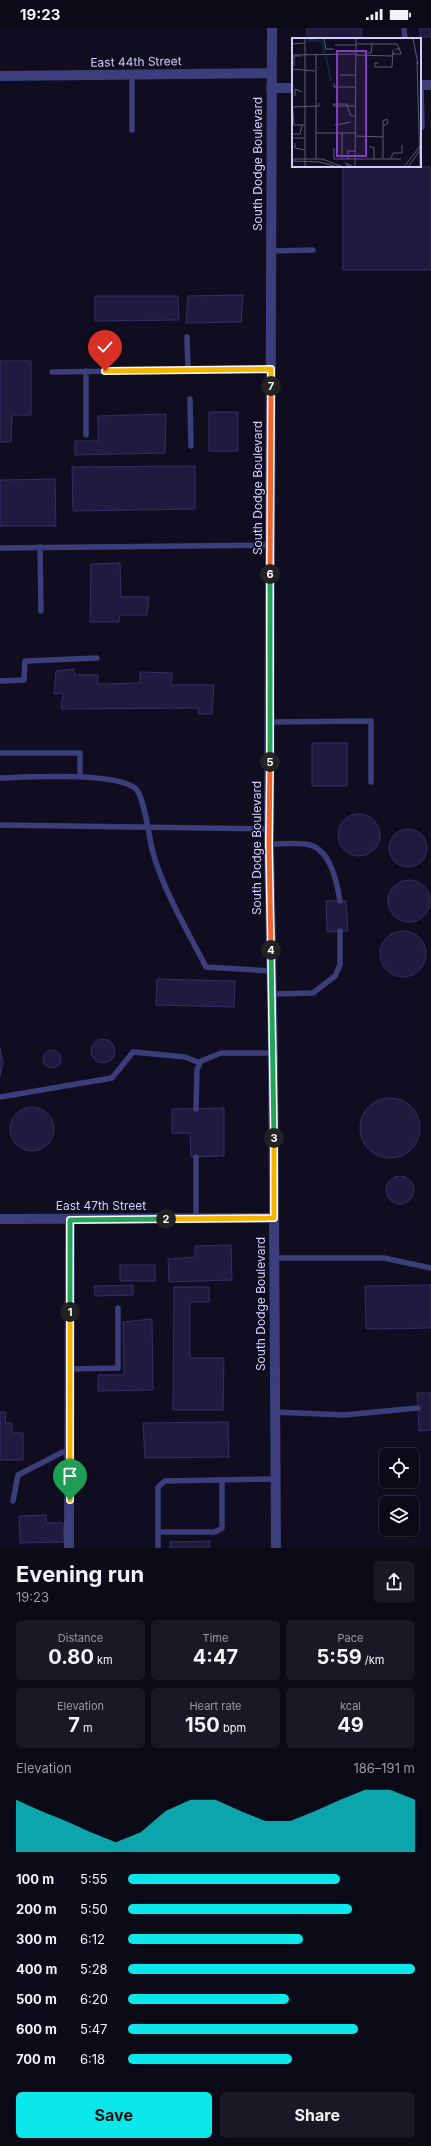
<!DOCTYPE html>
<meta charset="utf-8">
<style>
body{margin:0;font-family:Inter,sans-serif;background:#191824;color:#f1f3f6;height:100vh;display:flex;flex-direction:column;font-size:15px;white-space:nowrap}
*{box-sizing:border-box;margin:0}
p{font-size:13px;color:#9a9aa1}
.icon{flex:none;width:22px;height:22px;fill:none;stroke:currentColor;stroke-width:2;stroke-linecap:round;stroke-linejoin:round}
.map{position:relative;height:1520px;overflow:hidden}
.drawer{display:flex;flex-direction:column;background:#0b0a17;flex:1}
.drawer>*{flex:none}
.buttons{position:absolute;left:379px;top:1420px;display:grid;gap:8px}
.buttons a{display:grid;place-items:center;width:40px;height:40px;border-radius:6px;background:#0b0a17;box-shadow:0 1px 3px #0004,0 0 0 1px #2b2b36;font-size:20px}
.pin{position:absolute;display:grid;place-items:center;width:34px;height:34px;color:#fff;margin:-41px -17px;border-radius:50% 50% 50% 0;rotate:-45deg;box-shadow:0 0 4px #0007}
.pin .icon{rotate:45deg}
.km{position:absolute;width:20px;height:20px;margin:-10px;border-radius:50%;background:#222;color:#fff;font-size:11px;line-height:20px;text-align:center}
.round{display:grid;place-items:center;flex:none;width:42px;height:42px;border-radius:6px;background:#191824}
.summary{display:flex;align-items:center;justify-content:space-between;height:68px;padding:0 16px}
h1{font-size:22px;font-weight:700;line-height:30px}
.stats{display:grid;grid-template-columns:repeat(3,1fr);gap:6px;height:68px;padding:4px 16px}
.stats div{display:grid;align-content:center;border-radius:6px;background:#191824;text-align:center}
.stats b{font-size:20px;font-weight:700}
.stats small{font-size:11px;font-weight:400}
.stats p{font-size:11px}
.chart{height:112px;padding:8px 16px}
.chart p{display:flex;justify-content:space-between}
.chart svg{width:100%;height:72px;margin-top:4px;fill:#0ce7ea;opacity:.7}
.button{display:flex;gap:8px;margin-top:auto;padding:8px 16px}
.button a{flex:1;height:46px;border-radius:6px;background:#0ce7ea;color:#111;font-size:16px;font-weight:700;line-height:46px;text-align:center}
.button a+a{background:#191824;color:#f1f3f6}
ul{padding:0 16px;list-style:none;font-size:13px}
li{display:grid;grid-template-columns:64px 48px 1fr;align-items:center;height:30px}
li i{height:10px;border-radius:5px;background:#0ce7ea}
.status{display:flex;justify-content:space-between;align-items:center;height:28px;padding:0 20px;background:#0b0a17;direction:ltr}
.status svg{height:11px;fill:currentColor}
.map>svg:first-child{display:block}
.building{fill:#1f1a3e;stroke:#342e69}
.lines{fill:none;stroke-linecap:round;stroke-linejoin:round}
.service{stroke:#3b3e7b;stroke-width:5.5}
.minor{stroke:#3b3e7b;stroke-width:10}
.split-1-casing{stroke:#fff;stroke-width:8}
.split-2-casing{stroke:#fff;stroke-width:8}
.split-3-casing{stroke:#fff;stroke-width:8}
.split-4-casing{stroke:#fff;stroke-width:8}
.split-5-casing{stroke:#fff;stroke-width:8}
.split-6-casing{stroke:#fff;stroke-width:8}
.split-7-casing{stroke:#fff;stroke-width:8}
.split-8-casing{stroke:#fff;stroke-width:8}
.split-1{stroke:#f5b400;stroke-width:5}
.split-2{stroke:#22a559;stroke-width:5}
.split-3{stroke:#f5b400;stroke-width:5}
.split-4{stroke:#22a559;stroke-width:5}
.split-5{stroke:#f0652b;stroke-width:5}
.split-6{stroke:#22a559;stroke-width:5}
.split-7{stroke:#f0652b;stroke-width:5}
.split-8{stroke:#f5b400;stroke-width:5}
.labels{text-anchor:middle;stroke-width:3;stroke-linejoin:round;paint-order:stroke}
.street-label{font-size:12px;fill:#cfcdfc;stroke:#0f0d1f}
.inset-river{fill:none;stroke:#0e2642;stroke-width:2}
.inset-road{fill:none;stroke:#5c5a77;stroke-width:1}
.view{fill:#833cc5;fill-opacity:0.15;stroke:#833cc5;stroke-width:2}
.inset-edge{fill:none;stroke:#cfcdfc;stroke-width:2}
</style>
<div class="status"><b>19:23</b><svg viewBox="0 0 49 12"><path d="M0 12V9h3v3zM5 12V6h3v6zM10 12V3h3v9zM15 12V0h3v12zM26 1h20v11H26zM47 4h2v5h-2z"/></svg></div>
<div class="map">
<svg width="431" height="1520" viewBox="0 0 431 1520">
<rect width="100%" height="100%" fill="#0f0d1f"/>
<!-- building -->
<path class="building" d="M307,0H362L361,11H307Z
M420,0H431V9H420Z
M343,138L431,139V242H343Z
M243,267L241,294L186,295L188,268Z
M95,268H178L179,292L95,293Z
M0,333H31V387H12L11,414H0Z
M209,384H238V423H209Z
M166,386L165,425L75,427V413H98V388Z
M195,438V481L73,483L72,439Z
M55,451L56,498H0V452Z
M120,535L121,569H149L147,587H120L119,594H90L91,536Z
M74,641L75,647H98V656L140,655V644L172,645L171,657H214L212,686H199V680L61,681L63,665L54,666L56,643Z
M312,715H347V758H312Z
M338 807a21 21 0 1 1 42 0a21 21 0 1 1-42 0Z
M389 820a19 19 0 1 1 38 0a19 19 0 1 1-38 0Z
M388 873a21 21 0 1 1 42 0a21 21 0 1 1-42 0Z
M326,873H346L348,903L327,904Z
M380 926a23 23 0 1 1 46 0a23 23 0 1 1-46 0Z
M157,951L235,953L234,979L156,977Z
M91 1023a12 12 0 1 1 24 0a12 12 0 1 1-24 0Z
M0,1020L3,1034L0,1048Z
M43 1031a9 9 0 1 1 18 0a9 9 0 1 1-18 0Z
M360 1100a30 30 0 1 1 60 0a30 30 0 1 1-60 0Z
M10 1101a22 22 0 1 1 44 0a22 22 0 1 1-44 0Z
M224,1080V1128L191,1129L190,1105H172V1081Z
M386 1162a14 14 0 1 1 28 0a14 14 0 1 1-28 0Z
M231,1217L232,1252L169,1254L168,1231L195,1229V1218Z
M120,1237H155V1253H120Z
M133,1257V1267L95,1268L94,1258Z
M431,1257V1300L366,1301L365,1258Z
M174,1259H209V1274H190V1330H224L223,1382H173Z
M152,1291L153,1362L98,1363V1347H124L123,1294Z
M417,1365H431V1402L419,1403Z
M0,1384H6L5,1395H12V1405H23V1432H0Z
M228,1394L229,1429L145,1430L143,1395Z
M46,1487V1495H63L64,1514L20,1515L19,1488Z
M210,1513V1520H170V1514Z"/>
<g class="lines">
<!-- service -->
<path class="service" d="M404,0L405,11
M421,57L422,99
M132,102V47
M270,223L313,222
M105,309V343
M187,309L188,342
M86,343V407
M52,344L271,341
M190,371L191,418
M40,519L41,583
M0,520L271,517
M0,653L24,652L25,633L97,630
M271,694L371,693V754
M0,725H80V749
M0,750C30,749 112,744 135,760C144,767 149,808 152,821C162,860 187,902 206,939L272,943
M0,797L269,801
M269,816C281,816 298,814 310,817C331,823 337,855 340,873
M272,966L313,965L335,948L340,937V903
M0,1069L112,1050L133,1024L185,1029L200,1035
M196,1081L197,1042L201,1033L221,1025H273
M196,1129V1191
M274,1230H384L431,1240
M70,1341L118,1340V1280
M275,1384L344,1387L418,1380
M13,1473L18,1447L63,1424H70
M158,1504H215L222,1500V1452
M158,1520V1459L165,1453L274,1451"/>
<!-- minor -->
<path class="minor" d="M272,0L269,816L273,1025L276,1520
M0,48L271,45
M420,57H431
M271,60H293
M0,1191L274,1190
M69,1520L70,1192"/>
</g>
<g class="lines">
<defs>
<path id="split-1" d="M70,1472V1284"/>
<path id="split-2" d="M70,1284V1192L166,1191"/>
<path id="split-3" d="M166,1191L274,1190V1110"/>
<path id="split-4" d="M271,922L274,1110"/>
<path id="split-5" d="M270,734L269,816L271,922"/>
<path id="split-6" d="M270,734V546"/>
<path id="split-7" d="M270,546L271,358"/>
<path id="split-8" d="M105,343L271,341V358"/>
</defs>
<!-- split-1 casing -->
<use href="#split-1" class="split-1-casing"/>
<!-- split-2 casing -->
<use href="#split-2" class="split-2-casing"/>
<!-- split-3 casing -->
<use href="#split-3" class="split-3-casing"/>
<!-- split-4 casing -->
<use href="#split-4" class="split-4-casing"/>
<!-- split-5 casing -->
<use href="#split-5" class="split-5-casing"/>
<!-- split-6 casing -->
<use href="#split-6" class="split-6-casing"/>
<!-- split-7 casing -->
<use href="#split-7" class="split-7-casing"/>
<!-- split-8 casing -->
<use href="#split-8" class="split-8-casing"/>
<!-- split-1 -->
<use href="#split-1" class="split-1"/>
<!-- split-2 -->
<use href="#split-2" class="split-2"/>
<!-- split-3 -->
<use href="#split-3" class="split-3"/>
<!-- split-4 -->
<use href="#split-4" class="split-4"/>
<!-- split-5 -->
<use href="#split-5" class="split-5"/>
<!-- split-6 -->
<use href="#split-6" class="split-6"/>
<!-- split-7 -->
<use href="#split-7" class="split-7"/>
<!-- split-8 -->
<use href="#split-8" class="split-8"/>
</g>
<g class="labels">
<!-- street labels -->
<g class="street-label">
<text transform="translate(136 34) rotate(-1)" y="4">East 44th Street</text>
<text transform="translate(258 136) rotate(-90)" y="4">South Dodge Boulevard</text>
<text transform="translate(258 460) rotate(-90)" y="4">South Dodge Boulevard</text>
<text transform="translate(257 820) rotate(-90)" y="4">South Dodge Boulevard</text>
<text x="101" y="1182">East 47th Street</text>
<text transform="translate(261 1276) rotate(-90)" y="4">South Dodge Boulevard</text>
</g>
</g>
<!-- overview -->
<g transform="translate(292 10)">
<rect width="129" height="129" fill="#0f0d1f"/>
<path class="inset-river" d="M16,3H30L33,16M34,18L39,43"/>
<path class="inset-road" d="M121,0L126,26M17,1L37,0M32,1L34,11H42M0,6L13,5M64,6H105L107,10L103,12M43,7H63M75,15H79L80,6M100,16H109L107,10M0,17L63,16M24,17V121M63,17L100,18M125,24L128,129M87,25H83V29H100L101,12M2,28V18H9M0,31L23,33M48,37H63M42,45V49H63M3,58V51L10,54M0,61L2,87H13M63,68H42L41,66H55V68L56,71L59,78H63M0,69L27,68V65M43,87L59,84M91,88L96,85L95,81L91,83V120M24,95H64M0,96H8L10,87M64,98L91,99M0,100H13M3,105V110L13,112M77,108L82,110V121M42,110V121H109M99,120L101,115H110V107M0,121H30L51,129M50,121V95M56,121V113H64M0,123L28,124L46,129M13,129V0M57,129L53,125L62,129M63,129L64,0M112,129L128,108M116,129L128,112"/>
<path class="view" d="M45,13H74V118H45Z"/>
<rect width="129" height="129" class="inset-edge"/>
</g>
</svg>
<div class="buttons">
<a><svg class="icon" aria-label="locate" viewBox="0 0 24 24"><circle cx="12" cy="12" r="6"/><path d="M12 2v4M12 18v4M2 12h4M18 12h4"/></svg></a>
<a><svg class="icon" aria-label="layers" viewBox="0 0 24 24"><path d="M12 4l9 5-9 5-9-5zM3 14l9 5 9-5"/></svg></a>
</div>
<div class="pin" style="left:70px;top:1472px;background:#1e9e55"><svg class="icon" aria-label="arrive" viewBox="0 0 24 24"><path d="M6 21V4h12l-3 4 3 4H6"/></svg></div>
<div class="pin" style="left:105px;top:343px;background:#d93025"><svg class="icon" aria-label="check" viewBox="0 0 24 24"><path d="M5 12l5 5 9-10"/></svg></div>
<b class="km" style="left:70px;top:1284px">1</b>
<b class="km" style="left:166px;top:1191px">2</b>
<b class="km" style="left:274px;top:1110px">3</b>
<b class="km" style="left:271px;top:922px">4</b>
<b class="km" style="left:270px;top:734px">5</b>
<b class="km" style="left:270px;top:546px">6</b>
<b class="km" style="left:271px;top:358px">7</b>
</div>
<section class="drawer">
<div class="summary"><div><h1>Evening run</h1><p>19:23</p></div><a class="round"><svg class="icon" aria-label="share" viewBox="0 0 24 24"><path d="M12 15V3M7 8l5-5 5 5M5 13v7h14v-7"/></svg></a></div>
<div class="stats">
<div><p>Distance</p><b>0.80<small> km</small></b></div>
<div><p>Time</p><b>4:47</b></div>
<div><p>Pace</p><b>5:59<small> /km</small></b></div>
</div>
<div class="stats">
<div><p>Elevation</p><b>7<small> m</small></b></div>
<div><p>Heart rate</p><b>150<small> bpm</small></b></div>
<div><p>kcal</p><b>49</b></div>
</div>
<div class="chart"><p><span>Elevation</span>186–191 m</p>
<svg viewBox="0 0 160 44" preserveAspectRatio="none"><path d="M0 44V12L10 19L20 25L30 32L40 38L50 32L60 19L70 12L80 12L90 19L100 25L110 25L120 19L130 12L140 6L150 6L160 12V44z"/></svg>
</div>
<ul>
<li><b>100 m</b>5:55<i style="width:74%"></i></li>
<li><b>200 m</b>5:50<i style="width:78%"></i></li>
<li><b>300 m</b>6:12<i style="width:61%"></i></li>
<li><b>400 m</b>5:28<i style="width:100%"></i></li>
<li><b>500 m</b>6:20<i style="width:56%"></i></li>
<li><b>600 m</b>5:47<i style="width:80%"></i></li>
<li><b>700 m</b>6:18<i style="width:57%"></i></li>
</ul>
<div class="button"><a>Save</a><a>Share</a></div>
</section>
